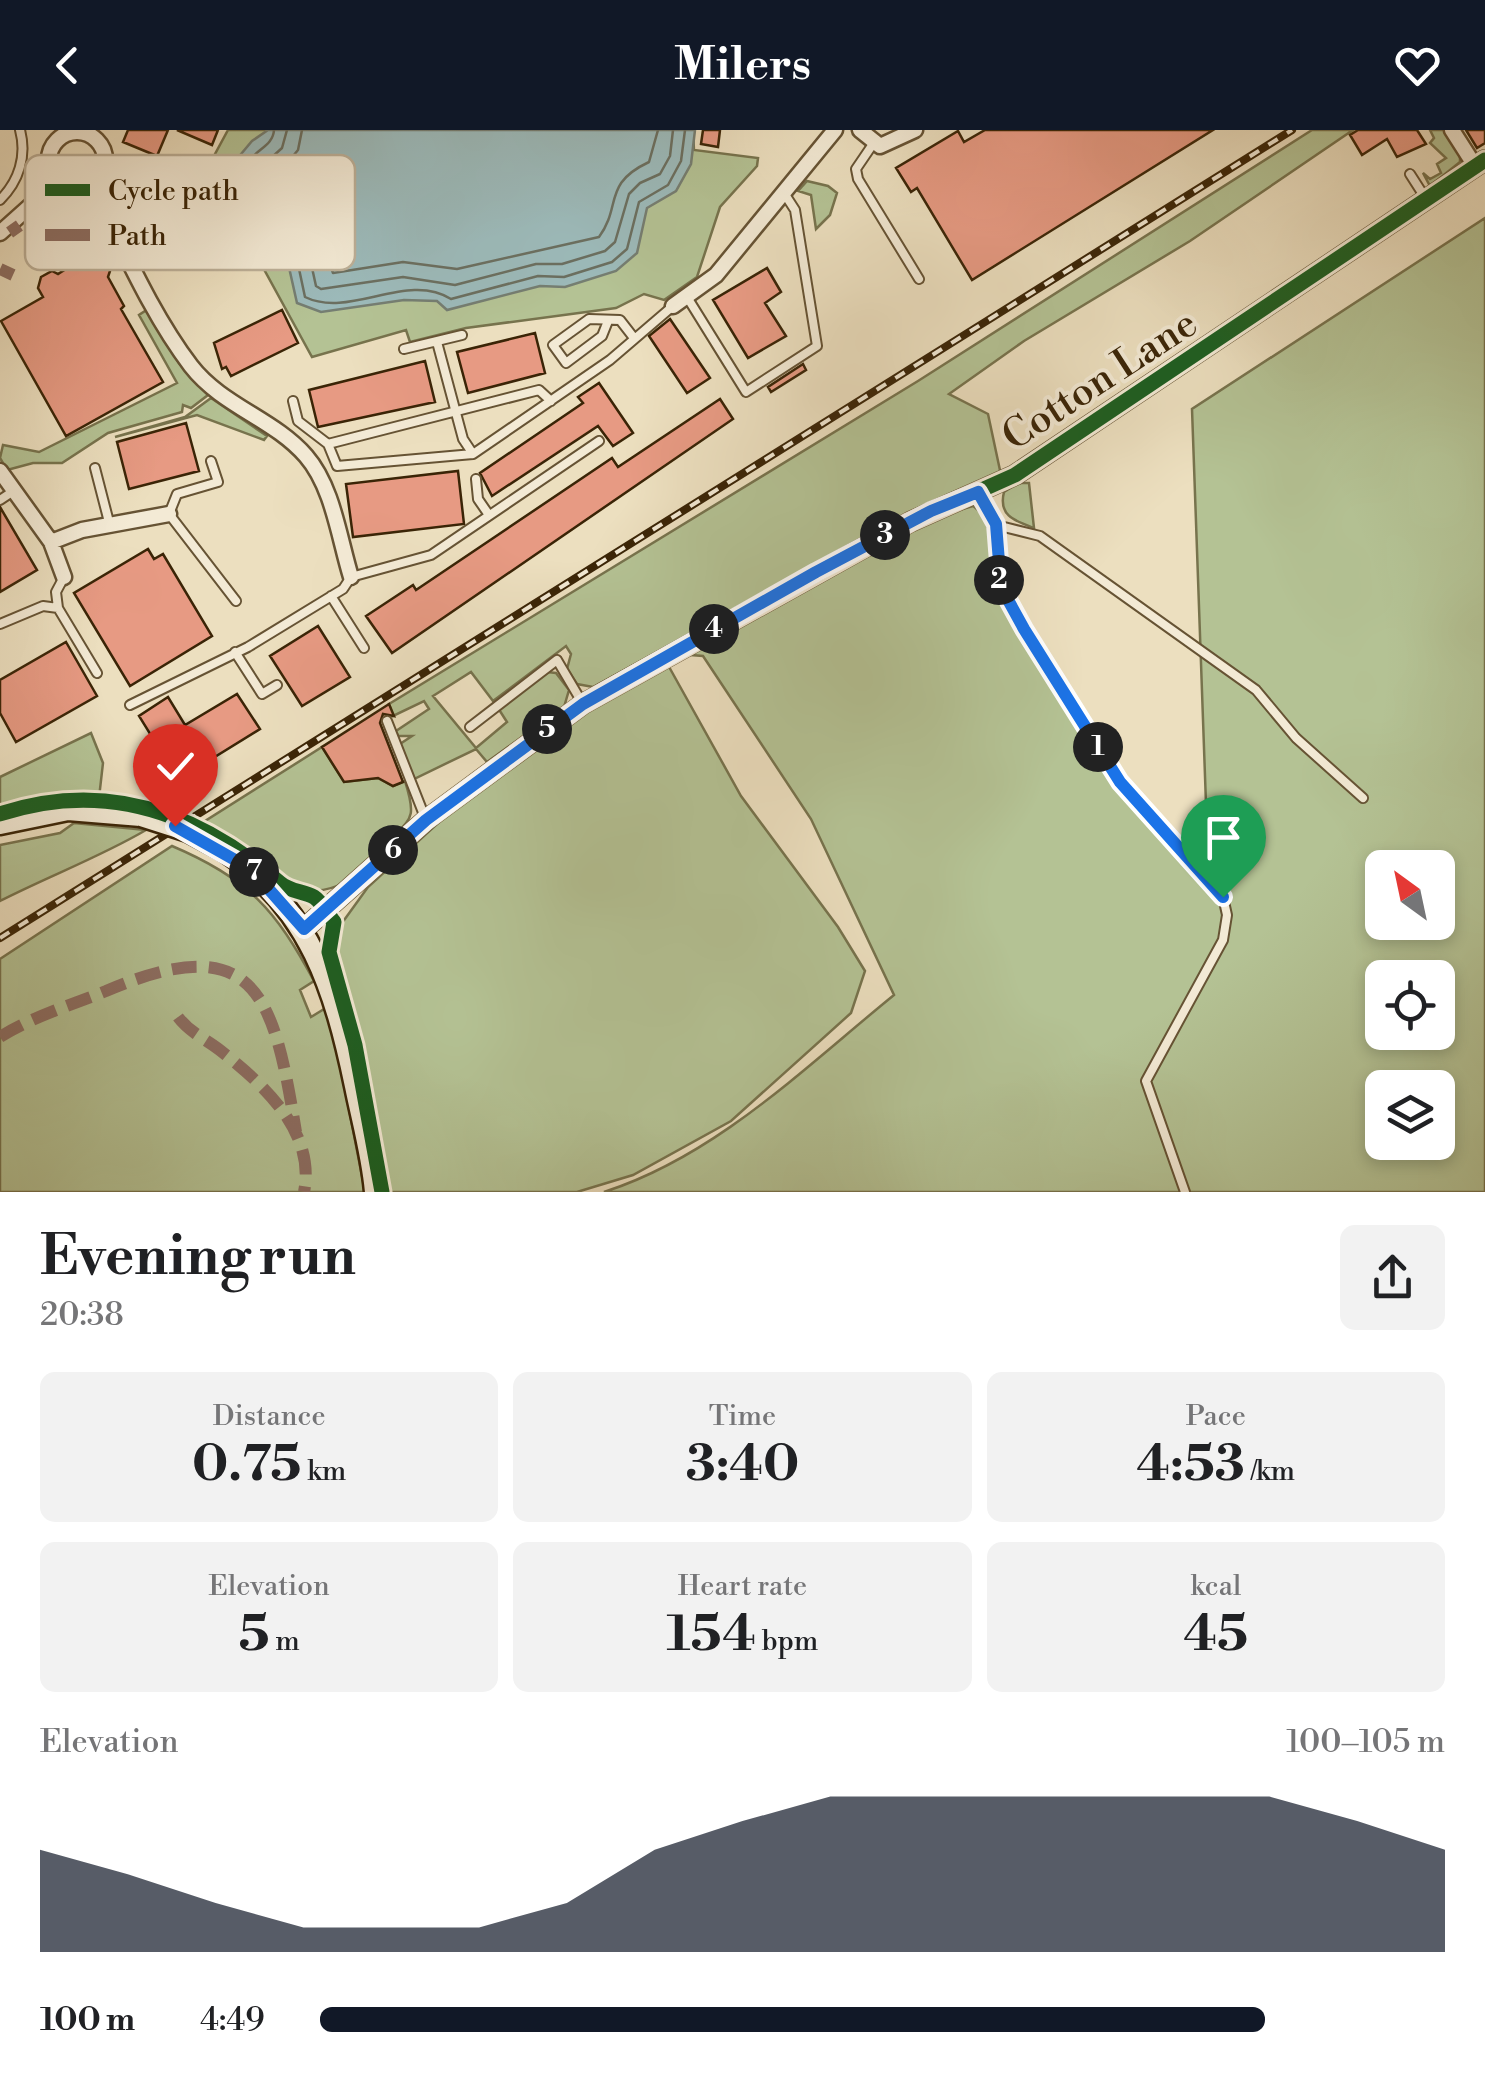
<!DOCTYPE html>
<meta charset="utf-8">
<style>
body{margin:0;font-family:"Libre Bodoni",serif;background:#f2f2f2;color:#202124;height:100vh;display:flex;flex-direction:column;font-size:38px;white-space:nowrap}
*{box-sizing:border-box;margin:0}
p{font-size:32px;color:#757577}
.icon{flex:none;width:55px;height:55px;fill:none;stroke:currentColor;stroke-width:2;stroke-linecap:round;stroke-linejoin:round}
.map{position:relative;height:1062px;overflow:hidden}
.sheet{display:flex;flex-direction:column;background:#fff;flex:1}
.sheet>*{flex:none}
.needle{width:65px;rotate:327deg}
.buttons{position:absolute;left:1365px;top:720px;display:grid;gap:20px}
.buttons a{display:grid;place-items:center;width:90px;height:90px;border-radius:15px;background:#fff;box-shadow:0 5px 15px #0003;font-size:50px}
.pin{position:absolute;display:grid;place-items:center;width:85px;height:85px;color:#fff;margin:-102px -42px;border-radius:50% 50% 50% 0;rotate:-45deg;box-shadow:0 0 10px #0007}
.pin .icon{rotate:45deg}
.km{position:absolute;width:50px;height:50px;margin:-25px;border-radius:50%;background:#222;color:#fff;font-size:28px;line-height:50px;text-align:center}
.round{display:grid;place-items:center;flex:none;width:105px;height:105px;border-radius:15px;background:#f2f2f2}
.summary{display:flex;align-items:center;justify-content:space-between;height:170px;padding:0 40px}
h1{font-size:55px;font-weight:700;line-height:75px}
.metrics{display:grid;grid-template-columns:repeat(3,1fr);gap:15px;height:170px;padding:10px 40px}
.metrics div{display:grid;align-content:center;border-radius:15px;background:#f2f2f2;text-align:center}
.metrics b{font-size:50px;font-weight:700}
.metrics small{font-size:28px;font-weight:400}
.metrics p{font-size:28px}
.chart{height:280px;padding:20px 40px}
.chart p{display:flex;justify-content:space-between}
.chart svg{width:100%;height:180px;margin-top:10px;fill:#111827;opacity:.7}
ul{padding:0 40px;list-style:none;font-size:32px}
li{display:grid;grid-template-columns:160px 120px 1fr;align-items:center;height:75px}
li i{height:25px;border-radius:12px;background:#111827}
header{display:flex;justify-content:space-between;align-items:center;height:130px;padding:0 40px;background:#111827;color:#fff;font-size:45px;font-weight:700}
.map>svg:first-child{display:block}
.green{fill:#b4c294;stroke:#77734d;stroke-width:2.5;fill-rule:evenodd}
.water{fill:#9cbaba;stroke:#757e72;stroke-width:2.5}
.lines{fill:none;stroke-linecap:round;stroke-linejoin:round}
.shore{stroke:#6b6f60;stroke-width:2.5}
.building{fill:#e79a83;stroke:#3a2406;stroke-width:2.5}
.service-casing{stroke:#665334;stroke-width:12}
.minor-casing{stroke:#665334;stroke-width:19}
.tertiary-casing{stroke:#665334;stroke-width:22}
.secondary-casing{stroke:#3a2406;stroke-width:25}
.service{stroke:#f3ead5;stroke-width:8}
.minor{stroke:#f3ead5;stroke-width:14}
.tertiary{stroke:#f3ead5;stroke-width:18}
.secondary{stroke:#f3ead5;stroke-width:20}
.rail-casing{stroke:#3a2406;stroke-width:8}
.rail{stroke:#f3ead5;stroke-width:4;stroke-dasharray:11;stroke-linecap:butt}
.secondary-bridge-casing{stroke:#3a2406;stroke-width:25;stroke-linecap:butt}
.secondary-bridge{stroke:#f3ead5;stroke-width:20}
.quiet{stroke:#8d6e63;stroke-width:12;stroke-dasharray:25 12;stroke-linecap:butt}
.cycleway-casing{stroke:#f3ead5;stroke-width:21}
.cycleway{stroke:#1b5e20;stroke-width:15}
.route-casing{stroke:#fff;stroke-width:20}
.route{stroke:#1a73e8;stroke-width:12}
.labels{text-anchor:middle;stroke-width:8;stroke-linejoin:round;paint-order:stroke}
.street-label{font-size:40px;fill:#3a2406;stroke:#f3ead5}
.key{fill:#f3ead5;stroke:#bcaf97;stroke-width:2.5}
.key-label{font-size:28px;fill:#3a2406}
</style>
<header><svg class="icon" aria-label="back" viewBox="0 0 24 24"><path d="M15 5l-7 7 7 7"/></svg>Milers<svg class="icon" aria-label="heart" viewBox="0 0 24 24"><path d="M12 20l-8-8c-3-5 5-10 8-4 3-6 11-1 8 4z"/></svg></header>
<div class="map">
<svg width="1485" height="1062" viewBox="0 0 1485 1062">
<rect width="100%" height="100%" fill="#ecdfbf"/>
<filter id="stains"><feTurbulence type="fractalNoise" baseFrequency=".002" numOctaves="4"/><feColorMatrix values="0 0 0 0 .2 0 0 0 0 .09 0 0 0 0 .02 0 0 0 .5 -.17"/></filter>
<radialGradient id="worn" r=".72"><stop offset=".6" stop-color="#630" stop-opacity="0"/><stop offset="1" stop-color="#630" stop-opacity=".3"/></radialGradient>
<!-- green -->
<path class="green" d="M228,0H693L694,20L758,28L757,36L720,77L697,147L664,170L644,164L616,178L466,198L410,212L406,200L312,227L208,37Z
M1312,0H1353L1190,111L1024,211L949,264L988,284L1001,345L833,426L593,557L577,554L567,539L571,524L566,516L493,571L471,542L433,566L476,618L507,592L498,578L547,542L556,543L569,560L564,577L487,632L476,619L412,650L400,614L412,606H398L396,601L429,579L424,571L393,586L389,574L918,251Z
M1430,0H1447L1460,20V32L1430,56L1423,43L1430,49L1441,43L1437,34L1446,28L1430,13L1434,8Z
M807,51L828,56L837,63L830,85L816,99L811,65L798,61Z
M1485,88V1062H604C716,1026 804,938 894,865L811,689L703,526L678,524L928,389L973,376C1002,395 984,441 999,468C1058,570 1125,677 1209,759L1192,279ZM1382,738H1438V792H1382ZM1382,848H1438V902H1382ZM1382,958H1438V1012H1382Z
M148,179L179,233L208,265L191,278L183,275L182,282L108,303L62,333H33L7,340L0,328L3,315L39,322L177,253L139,185Z
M211,268L267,306L264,310L197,285L115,307L185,287Z
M1018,353H1029L1034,398C1015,391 998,386 1004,362Z
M668,535L741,666L838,797L865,841L851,883L731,991L633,1045L577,1062H384L352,886L336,825L342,793L368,757L483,652L575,586Z
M91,603L103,633L99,668L0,682V647Z
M322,617L344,652L378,648L393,656L405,651C418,692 410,687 384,717C306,808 277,734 202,693Z
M74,693L146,700C100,727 49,746 0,771V715L60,703Z
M172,716C248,748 276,780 314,851L300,860L311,887L329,876L365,1062H0V829Z"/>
<!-- water -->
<path class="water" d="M268,0H695L691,34L676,61L647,78L637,123L616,141L565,157L540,156L447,180L437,171L404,170L321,182L297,173L286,124L231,36L252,11Z"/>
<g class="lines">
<!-- shore -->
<path class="shore" d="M274,0C273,18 251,20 246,38L295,120L305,167C350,189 407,141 451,169L538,146L564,147L612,132L627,119L639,72L668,55L681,31L685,0
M287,0L282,18L260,38L307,115L316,156L321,159L403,147L455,155L536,134H562L605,121L615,112L629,64L640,53L660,44L670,26L673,0
M302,0L298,20L279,43L319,105L333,143L403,132L457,139L599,107C622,76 602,54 649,32L658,0"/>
</g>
<!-- building -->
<path class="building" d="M128,0H168L157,26L123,12Z
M177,0H218L212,15Z
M703,0H720L718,17L701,14Z
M985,0H1213L972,150L917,58L911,62L896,38L958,1L964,12Z
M1358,0H1417L1426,14L1397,27L1387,9L1362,25L1350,5Z
M1466,0H1485V13L1477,18Z
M94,121L103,124L111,138L108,147L124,176L121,179L163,252L66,306L1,191L43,167L38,158L41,147L52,141L58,144Z
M767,138L781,162L765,173L786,206L748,228L713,170Z
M282,180L298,213L231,246L226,237L222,239L214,213Z
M670,189L710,248L687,263L649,206Z
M535,203L545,243L468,263L457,222Z
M425,231L435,272L318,297L309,260Z
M803,234L806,240L771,262L768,257Z
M599,253L633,303L613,316L598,296L492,366L480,343L583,273L578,267Z
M720,269L733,289L392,523L366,486L413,455L416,460L612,328L618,337Z
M186,293L199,341L129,359L117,312Z
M458,341L464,394L353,407L346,354Z
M0,377L37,440L0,462Z
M148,419L154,429L163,424L212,506L130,556L74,463Z
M318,496L350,547L302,576L270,526Z
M66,512L97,566L16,612L0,583V550Z
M237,564L260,599L205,633L182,599L157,615L139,586L168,567L185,595Z
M389,574L394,586L383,584L380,593L403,652L393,656L378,648L344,652L322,617Z"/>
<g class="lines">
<defs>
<path id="service" d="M873,14L856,39L858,49L919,149
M1410,44L1426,69
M0,70C19,51 27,26 20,0
M687,167L746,262L817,216L795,80L784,63
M608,191L602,206L566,233L553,215L589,189L620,190L634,208
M437,212L463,309L473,324
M404,219L462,205
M293,271L298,291L328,314
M551,271L539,260L328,314L337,336L473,324L610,230L673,176
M211,331L218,352L177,364L169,384L236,471
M95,338L110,396
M476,349L478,369L489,385
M978,362L996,395L999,452L1024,499L1120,652L1223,767L1227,785L1223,810L1146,951L1185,1062
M0,370L12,362
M996,395L1040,406L1256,560L1296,608L1363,668
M331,466L364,518
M58,478L56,462L64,447
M0,494L43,476L58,478L97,543
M235,522L262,564L277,555
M130,575L248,517L343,459L351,447L431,425L599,311
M387,591L426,690
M470,597L557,530L583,574"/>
<path id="minor" d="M860,0L880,16L915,0
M1452,0L1475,36
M49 30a28 28 0 1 1 56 0a28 28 0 1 1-56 0Z
M91,55C122,115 150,182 191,236C222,276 274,289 306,326C333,357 339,408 351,447
M0,103L58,51
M673,176L716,145L835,0
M0,341L51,412L82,400L169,384
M51,412L64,447"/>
<path id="tertiary" d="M304,799L426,690L583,574L910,392L1015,345L1485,30"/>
<path id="secondary" d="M0,694L68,680L141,686
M225,721C310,778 335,860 355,956C362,991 372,1026 375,1062"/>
</defs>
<!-- service casing -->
<use href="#service" class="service-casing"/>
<!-- minor casing -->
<use href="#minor" class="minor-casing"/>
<!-- tertiary casing -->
<use href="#tertiary" class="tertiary-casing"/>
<!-- secondary casing -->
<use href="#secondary" class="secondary-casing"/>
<!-- service -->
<use href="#service" class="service"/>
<!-- minor -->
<use href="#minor" class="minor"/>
<!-- tertiary -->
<use href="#tertiary" class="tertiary"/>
<!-- secondary -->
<use href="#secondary" class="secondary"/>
<defs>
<path id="rail" d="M0,808L1292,0"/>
</defs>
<!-- rail casing -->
<use href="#rail" class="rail-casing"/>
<!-- rail -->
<use href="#rail" class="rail"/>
<defs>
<path id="secondary-bridge" d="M141,686L188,701L225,721"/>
</defs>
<!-- secondary-bridge casing -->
<use href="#secondary-bridge" class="secondary-bridge-casing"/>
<!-- secondary-bridge -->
<use href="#secondary-bridge" class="secondary-bridge"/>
<!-- quiet -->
<path class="quiet" d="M11,94L18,104
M0,139L13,145
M178,887C190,903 206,909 221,921C264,955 316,1002 304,1062
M0,907C32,887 71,875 106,861C258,796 274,868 296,1002"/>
<defs>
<path id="cycleway" d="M0,684C106,649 199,683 280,753C290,762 304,761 314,767C322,772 328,785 334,792L329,822L355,915L382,1062
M304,799L426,690L583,574L910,392L1015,345L1485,30"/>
</defs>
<!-- cycleway casing -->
<use href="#cycleway" class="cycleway-casing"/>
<!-- cycleway -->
<use href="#cycleway" class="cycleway"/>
</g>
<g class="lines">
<defs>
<path id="route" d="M175,696L251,739L304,799L426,690L583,574L816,442L931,381L978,362L996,394L1001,457L1024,499L1120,652L1223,767"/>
</defs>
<!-- route casing -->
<use href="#route" class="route-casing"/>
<!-- route -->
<use href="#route" class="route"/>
</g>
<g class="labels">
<!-- street labels -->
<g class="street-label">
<text transform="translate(1099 249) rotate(-33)" y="14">Cotton Lane</text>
</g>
</g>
<!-- legend -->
<rect x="25" y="25" width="330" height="115" rx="15" class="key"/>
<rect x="45" y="54" width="45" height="12" fill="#1b5e20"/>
<rect x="45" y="99" width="45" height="12" fill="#8d6e63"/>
<g class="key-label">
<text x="108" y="70">Cycle path</text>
<text x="108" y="115">Path</text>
</g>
<rect width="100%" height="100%" filter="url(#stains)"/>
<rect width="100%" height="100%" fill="url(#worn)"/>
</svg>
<div class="buttons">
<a><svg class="needle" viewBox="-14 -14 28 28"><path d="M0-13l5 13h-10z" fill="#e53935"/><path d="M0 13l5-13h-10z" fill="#757577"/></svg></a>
<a><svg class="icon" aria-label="locate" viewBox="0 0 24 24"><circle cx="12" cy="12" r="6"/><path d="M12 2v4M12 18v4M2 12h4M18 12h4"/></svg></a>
<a><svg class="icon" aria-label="layers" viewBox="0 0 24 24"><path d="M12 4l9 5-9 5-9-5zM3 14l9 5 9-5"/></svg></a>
</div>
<div class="pin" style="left:1223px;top:767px;background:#1e9e55"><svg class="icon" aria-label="arrive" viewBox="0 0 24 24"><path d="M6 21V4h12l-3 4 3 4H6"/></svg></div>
<div class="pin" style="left:175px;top:696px;background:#d93025"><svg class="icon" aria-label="check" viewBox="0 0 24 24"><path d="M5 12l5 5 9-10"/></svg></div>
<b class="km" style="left:1098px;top:617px">1</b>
<b class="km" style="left:999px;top:450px">2</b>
<b class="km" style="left:885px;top:405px">3</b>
<b class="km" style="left:714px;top:499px">4</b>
<b class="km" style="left:547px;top:599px">5</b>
<b class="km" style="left:393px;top:720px">6</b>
<b class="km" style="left:254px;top:742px">7</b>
</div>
<section class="sheet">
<div class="summary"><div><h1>Evening run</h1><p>20:38</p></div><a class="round"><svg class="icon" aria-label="share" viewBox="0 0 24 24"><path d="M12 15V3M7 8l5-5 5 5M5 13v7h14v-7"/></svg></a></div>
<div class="metrics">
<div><p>Distance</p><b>0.75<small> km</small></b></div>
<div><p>Time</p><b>3:40</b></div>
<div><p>Pace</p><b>4:53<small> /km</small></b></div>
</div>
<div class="metrics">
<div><p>Elevation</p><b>5<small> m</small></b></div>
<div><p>Heart rate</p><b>154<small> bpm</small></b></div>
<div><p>kcal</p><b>45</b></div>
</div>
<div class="chart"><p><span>Elevation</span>100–105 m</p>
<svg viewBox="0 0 160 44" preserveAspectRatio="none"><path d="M0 44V19L10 25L20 32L30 38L40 38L50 38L60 32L70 19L80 12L90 6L100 6L110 6L120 6L130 6L140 6L150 12L160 19V44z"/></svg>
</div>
<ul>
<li><b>100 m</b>4:49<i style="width:84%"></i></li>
</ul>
</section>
